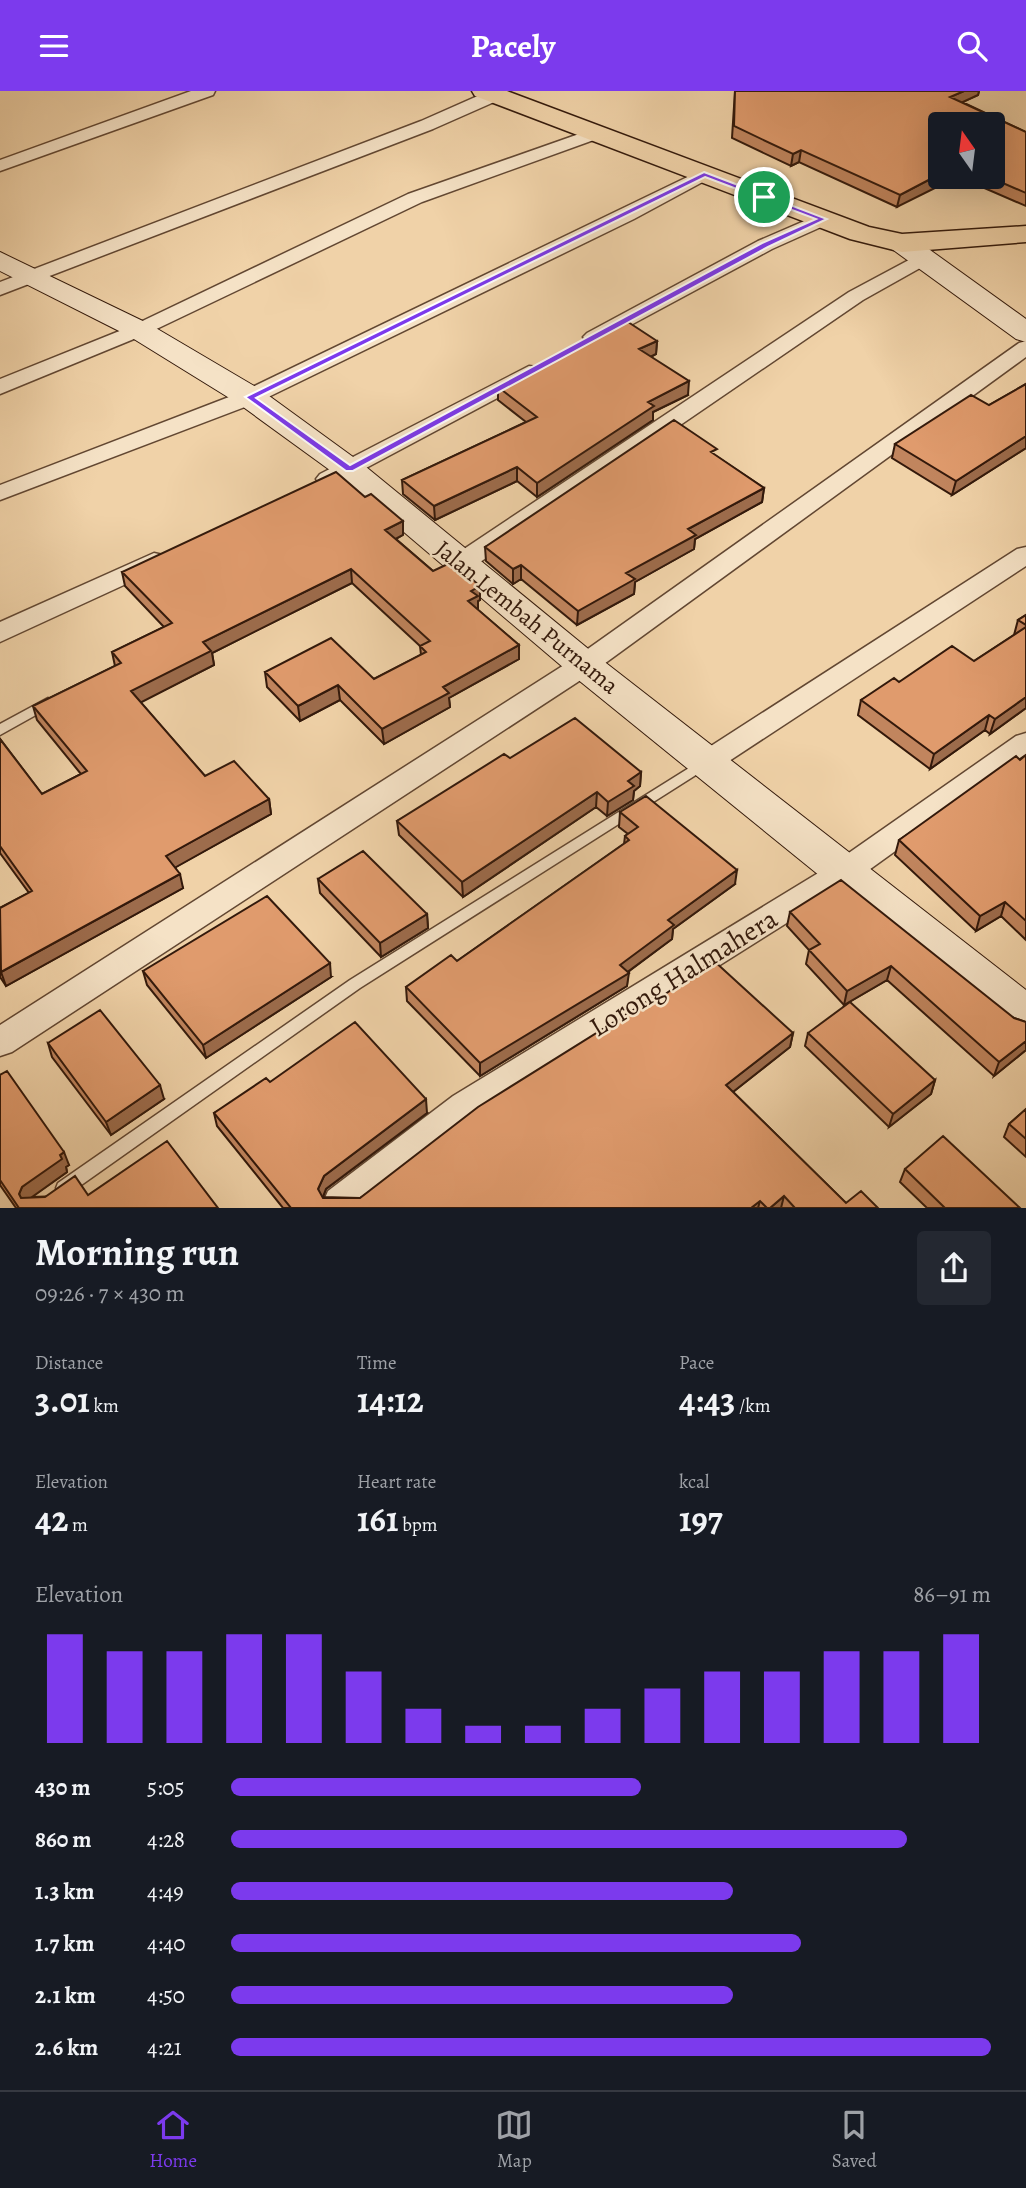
<!DOCTYPE html>
<meta charset="utf-8">
<style>
body{margin:0;font-family:Alegreya,serif;background:#242831;color:#f1f3f6;height:100vh;display:flex;flex-direction:column;font-size:26px;white-space:nowrap}
*{box-sizing:border-box;margin:0}
p{font-size:23px;color:#9ea1a6}
.icon{flex:none;width:38px;height:38px;fill:none;stroke:currentColor;stroke-width:2;stroke-linecap:round;stroke-linejoin:round}
.map{position:relative;height:1117px;overflow:hidden}
.details{display:flex;flex-direction:column;background:#171b24;flex:1}
.details>*{flex:none}
.needle{width:46px;rotate:346deg}
.fabs{position:absolute;left:928px;top:21px;display:grid;gap:14px}
.fabs a{display:grid;place-items:center;width:77px;height:77px;border-radius:7px;background:#171b24;box-shadow:0 7px 28px #0002;font-size:35px}
.pin{position:absolute;display:grid;place-items:center;width:60px;height:60px;color:#fff;margin:-30px;border:4px solid #fff;border-radius:50%;box-shadow:0 2px 7px #0007}
.round{display:grid;place-items:center;flex:none;width:74px;height:74px;border-radius:7px;background:#242831}
.head{display:flex;align-items:center;justify-content:space-between;height:119px;padding:0 35px}
h1{font-size:38px;font-weight:700;line-height:52px}
.figures{display:grid;grid-template-columns:repeat(3,1fr);gap:10px;height:119px;padding:7px 35px}
.figures div{display:grid;align-content:center}
.figures b{font-size:35px;font-weight:700}
.figures small{font-size:19px;font-weight:400}
.figures p{font-size:19px}
.chart{height:196px;padding:14px 35px}
.chart p{display:flex;justify-content:space-between}
.chart svg{width:100%;height:126px;margin-top:7px;stroke:#7c3aed;stroke-width:6}
ul{padding:0 35px;list-style:none;font-size:23px}
li{display:grid;grid-template-columns:112px 84px 1fr;align-items:center;height:52px}
li i{height:18px;border-radius:9px;background:#7c3aed}
header{display:flex;justify-content:space-between;align-items:center;height:91px;padding:0 35px;background:#7c3aed;color:#fff;font-size:32px;font-weight:700}
.menu{display:flex;justify-content:space-around;align-items:center;height:98px;border-top:2px solid #363941;background:#171b24;font-size:19px;color:#9ea1a6}
.menu a{display:grid;justify-items:center;gap:4px}
.menu .on{color:#7c3aed}
.map>svg:first-child{display:block}
.lines{fill:none;stroke-linecap:round;stroke-linejoin:round}
.lane-casing{stroke:#624732;stroke-width:3}
.street-casing{stroke:#624732;stroke-width:3}
.secondary-casing{stroke:#33190b;stroke-width:2}
.primary-casing{stroke:#33190b;stroke-width:3}
.lane{fill:#f5e2c6;fill-rule:evenodd}
.street{fill:#f5e2c6;fill-rule:evenodd}
.secondary{fill:#f5e2c6;fill-rule:evenodd}
.primary{fill:#f0d2a8;fill-rule:evenodd}
.wall{fill:#c1855e;stroke:#33190b;stroke-width:2}
.shaded-wall{fill:#9d6c4c;stroke:#33190b;stroke-width:2}
.building{fill:#e09b6d;stroke:#33190b;stroke-width:2}
.route{fill:#7c3aed;stroke:#fff;stroke-width:2;fill-rule:evenodd}
.labels{text-anchor:middle;stroke-width:5;stroke-linejoin:round;paint-order:stroke}
.street-label{font-size:24px;fill:#33190b;stroke:#f5e2c6}
.near-street-label{font-size:28px;fill:#33190b;stroke:#f5e2c6}
</style>
<header><svg class="icon" aria-label="menu" viewBox="0 0 24 24"><path d="M4 6h16M4 12h16M4 18h16"/></svg>Pacely<svg class="icon" aria-label="search" viewBox="0 0 24 24"><circle cx="10" cy="10" r="6"/><path d="M15 15l6 6"/></svg></header>
<div class="map">
<svg width="1026" height="1117" viewBox="0 0 1026 1117">
<rect width="100%" height="100%" fill="#f0d2a8"/>
<filter id="stains"><feTurbulence type="fractalNoise" baseFrequency=".00286" numOctaves="4"/><feColorMatrix values="0 0 0 0 .2 0 0 0 0 .09 0 0 0 0 .02 0 0 0 .5 -.17"/></filter>
<radialGradient id="worn" r=".72"><stop offset=".6" stop-color="#630" stop-opacity="0"/><stop offset="1" stop-color="#630" stop-opacity=".3"/></radialGradient>
<g class="lines">
<defs>
<path id="lane" d="M48,607L52,609L54,612L52,615L0,644V633Z
M705,667L710,669L712,672L710,675L360,897L70,1102L64,1105L58,1102L56,1097L58,1092L350,889Z"/>
<path id="street" d="M191,0H215L213,4L0,80V69Z
M489,0H499L503,4L501,8L433,38L0,204V191L421,30Z
M596,37L602,38L605,42L602,46L422,111L146,243L0,303V288L132,235L408,103Z
M704,78L710,79L713,83L710,87L634,128L258,311L0,409V394L242,301Z
M823,122L830,124L833,128L830,132L772,158L601,250H587L583,246L587,242L758,150Z
M922,162L929,164L932,168L929,172L863,209L470,478L461,480L452,478L449,472L452,466L849,201Z
M1026,250V266L593,581L12,961L0,965V934L575,567L1019,252Z
M529,275L537,276L540,281L537,286L336,393L328,395L320,393L316,388L320,383Z
M1026,456V475L717,678L707,681L697,678L693,671L697,664L1017,458Z
M154,462L163,464L166,470L163,476L0,551V531Z
M1026,642V666L855,789L477,1027L362,1117H325L323,1112L328,1100L453,1005L833,773L1016,645Z"/>
<path id="secondary" d="M902,144L912,146L1026,228V251L1016,248L892,158L888,152L892,146Z
M0,161L149,233L261,299L360,371L597,565L1026,899V944L1010,939L571,583L338,385L239,313L129,245L0,180Z"/>
<path id="primary" d="M472,0H507L869,136L902,143L1026,135V151L902,161L850,148L475,5Z"/>
</defs>
<!-- lane casing -->
<use href="#lane" class="lane-casing"/>
<!-- street casing -->
<use href="#street" class="street-casing"/>
<!-- secondary casing -->
<use href="#secondary" class="secondary-casing"/>
<!-- primary casing -->
<use href="#primary" class="primary-casing"/>
<!-- lane -->
<use href="#lane" class="lane"/>
<!-- street -->
<use href="#street" class="street"/>
<!-- secondary -->
<use href="#secondary" class="secondary"/>
<!-- primary -->
<use href="#primary" class="primary"/>
</g>
<!-- wall -->
<path class="wall" d="M735,0H979L978,4L962,11L1026,41V115L959,86H992V33L897,116L799,71L791,75L732,47Z
M657,250L656,263L651,266L688,304L653,321V329L537,406L517,390L435,429L403,403L402,389L526,331L498,309V296Z
M1026,293V357L952,404L892,367L895,353L989,314Z
M716,365L764,397L762,411L695,448L694,458L635,491L634,503L577,534L521,488L513,493L486,470L485,456Z
M403,444L396,448L433,480L480,495V509L478,510V519L519,554V568L449,607L450,616L384,653L340,609L300,630L267,596L265,581L374,588L421,564L420,555L352,492L212,562L214,574L140,611L205,685L269,708L271,723L175,776L183,797L6,895L0,886V817L29,802L0,762V648L42,703L81,683L37,629L33,615L115,575L112,561L164,536L125,495L122,481Z
M1026,524V617L990,643L985,639L930,678L858,624L861,609L899,591L974,570L1014,544L1018,529Z
M1026,664V849L1001,825L976,840L895,764L899,749Z
M510,667L641,681L640,695L634,700L633,709L607,725L596,716L463,806L399,744L397,730Z
M620,721L735,793L673,838L672,848L628,881L627,895L480,985L407,910L406,896L457,870L624,753L625,745L628,743L619,736Z
M318,788L427,823L428,837L381,866L320,802Z
M790,821L1014,927L1026,931V959L994,985L887,889L844,914L806,873L809,859L787,835Z
M143,880L331,886L206,967L147,894Z
M657,909L793,942L790,956L733,1001L846,1112L878,1117H283L217,1035L214,1022L270,991L427,1022L326,1098L323,1106L360,1107Z
M808,942L935,989L931,1003L889,1036L805,955Z
M48,952L164,1008L111,1044L52,966Z
M0,984L69,1074L66,1076L67,1081L31,1106L88,1104L218,1117H16L0,1094Z
M1026,1018V1066L1004,1046L1009,1033Z
M905,1078L1020,1117H927L900,1091Z"/>
<!-- shaded-wall -->
<path class="shaded-wall" d="M964,0H979L978,4L948,18L950,6Z
M801,59L799,71L791,75L793,63Z
M940,83V86H957L897,116L900,104Z
M657,250L656,263L638,272L639,258Z
M689,290L688,304L653,321V329L537,406V392L648,311Z
M1026,345V357L952,404L956,390Z
M517,376V390L435,429L434,415Z
M764,397L762,411L695,448L694,458L635,491L634,503L577,534L578,520L626,482L688,438Z
M403,430V444L386,453L385,439Z
M521,474V488L513,493V478Z
M351,478L352,492L212,562L214,574L134,615L131,600L203,551Z
M480,495V509L478,510V520L468,510L471,500Z
M519,554V568L449,607L450,616L384,653L382,638L443,596Z
M338,594L340,609L300,630L298,615Z
M1026,606V617L990,643L995,628Z
M989,624L985,639L930,678L934,663Z
M641,681L640,695L634,700L633,709L607,725L608,711L628,690Z
M597,701L596,716L463,806L462,791Z
M269,708L271,723L169,780L166,765Z
M737,779L735,793L673,838L672,848L622,885L629,882L627,895L480,985V972L620,874L668,829Z
M180,783L183,797L6,895L1,881Z
M1005,811L1001,825L976,840L980,825Z
M427,823L428,837L381,866L380,852Z
M330,872L331,886L206,967L203,954Z
M891,875L887,889L844,914L847,900Z
M793,942L790,956L724,1008L726,994Z
M1026,950V959L994,985L999,971Z
M935,989L931,1003L889,1036L893,1023Z
M160,994L164,1008L111,1044L106,1031Z
M426,1008L427,1022L326,1098L321,1111L318,1098L324,1085Z
M64,1061L69,1074L66,1076L67,1081L28,1109L25,1116L19,1103L22,1096Z
M784,1105L781,1117H770Z
M760,1110L758,1117H751Z"/>
<!-- building -->
<path class="building" d="M735,0H964L950,6L1026,41V102L989,86H992V33H940V83L900,104L801,59L793,63L734,35Z
M625,229L657,250L639,258L689,290L648,311L654,315L537,392L517,376L434,415L402,389L537,326L498,296Z
M1026,293V345L956,390L895,353L971,304L989,314Z
M674,329L717,358L711,361L764,397L688,438L696,444L626,482L635,488L578,520L521,474L513,478L485,456Z
M336,381L365,406L371,403L403,430L385,439L433,480L452,471L480,495L471,500L478,505L468,510L519,554L443,596L449,602L382,638L338,594L298,615L265,581L331,547L374,588L426,561L420,555L430,550L351,478L203,551L211,560L131,600L205,685L234,670L269,708L166,765L180,783L1,881L0,817L32,800L0,755V648L42,703L87,680L33,615L121,572L112,561L172,532L122,481Z
M1026,524V534L1018,529Z
M1026,536V606L995,628L989,624L934,663L861,609L894,587L899,591L952,555L974,570Z
M575,627L641,681L628,690L634,695L608,711L597,701L462,791L397,730L504,663L510,667Z
M1026,664V830L1005,811L980,825L899,749L1016,665L1020,669Z
M646,705L737,779L668,829L674,834L620,874L629,882L480,972L406,896L451,864L457,870L629,749L625,745L638,736L620,721Z
M363,760L427,823L380,852L318,788Z
M841,789L1014,927L1026,931V950L999,971L891,875L847,900L809,859L820,853L790,821Z
M267,805L330,872L203,954L143,880Z
M713,869L793,942L726,994L846,1112L861,1100L878,1117H795L784,1105L770,1117H767L760,1110L751,1117H291L214,1022L266,987L270,991L355,931L426,1008L324,1085L318,1098L323,1107H360L478,1016L654,906L657,909Z
M850,911L935,989L893,1023L808,942Z
M100,919L160,994L106,1031L48,952Z
M7,980L64,1061L60,1064L62,1068L22,1096L19,1103L21,1107L45,1106L75,1085L88,1104L167,1050L218,1117H19L0,1089V984Z
M1026,1018V1048L1009,1033Z
M943,1045L1020,1117H945L905,1078Z"/>
<!-- route -->
<path class="route" d="M704,81L827,128L768,156L353,380H346L245,306ZM705,86L816,128L762,152L350,374L256,307Z"/>
<g class="labels">
<!-- street labels -->
<g class="street-label">
<text transform="translate(527 526) rotate(39)" y="8">Jalan Lembah Purnama</text>
</g>
<!-- near-street labels -->
<g class="near-street-label">
<text transform="translate(683 881) rotate(-32)" y="10">Lorong Halmahera</text>
</g>
</g>
<rect width="100%" height="100%" filter="url(#stains)"/>
<rect width="100%" height="100%" fill="url(#worn)"/>
</svg>
<div class="fabs">
<a><svg class="needle" viewBox="-14 -14 28 28"><path d="M0-13l5 13h-10z" fill="#e53935"/><path d="M0 13l5-13h-10z" fill="#9ea1a6"/></svg></a>
</div>
<div class="pin" style="left:764px;top:106px;background:#1e9e55"><svg class="icon" aria-label="arrive" viewBox="0 0 24 24"><path d="M6 21V4h12l-3 4 3 4H6"/></svg></div>
</div>
<section class="details">
<div class="head"><div><h1>Morning run</h1><p>09:26 · 7 × 430 m</p></div><a class="round"><svg class="icon" aria-label="share" viewBox="0 0 24 24"><path d="M12 15V3M7 8l5-5 5 5M5 13v7h14v-7"/></svg></a></div>
<div class="figures">
<div><p>Distance</p><b>3.01<small> km</small></b></div>
<div><p>Time</p><b>14:12</b></div>
<div><p>Pace</p><b>4:43<small> /km</small></b></div>
</div>
<div class="figures">
<div><p>Elevation</p><b>42<small> m</small></b></div>
<div><p>Heart rate</p><b>161<small> bpm</small></b></div>
<div><p>kcal</p><b>197</b></div>
</div>
<div class="chart"><p><span>Elevation</span>86–91 m</p>
<svg viewBox="0 0 160 44" preserveAspectRatio="none"><path d="M5 44V6M15 44V12M25 44V12M35 44V6M45 44V6M55 44V19M65 44V32M75 44V38M85 44V38M95 44V32M105 44V25M115 44V19M125 44V19M135 44V12M145 44V12M155 44V6"/></svg>
</div>
<ul>
<li><b>430 m</b>5:05<i style="width:54%"></i></li>
<li><b>860 m</b>4:28<i style="width:89%"></i></li>
<li><b>1.3 km</b>4:49<i style="width:66%"></i></li>
<li><b>1.7 km</b>4:40<i style="width:75%"></i></li>
<li><b>2.1 km</b>4:50<i style="width:66%"></i></li>
<li><b>2.6 km</b>4:21<i style="width:100%"></i></li>
</ul>
</section>
<nav class="menu">
<a class="on"><svg class="icon" aria-label="home" viewBox="0 0 24 24"><path d="M3 11l9-7 9 7M6 9v11h12V9"/></svg>Home</a>
<a><svg class="icon" aria-label="map" viewBox="0 0 24 24"><path d="M3 6l6-2 6 2 6-2v14l-6 2-6-2-6 2zM9 4v14M15 6v14"/></svg>Map</a>
<a><svg class="icon" aria-label="saved" viewBox="0 0 24 24"><path d="M7 4h10v16l-5-4-5 4z"/></svg>Saved</a>
</nav>
